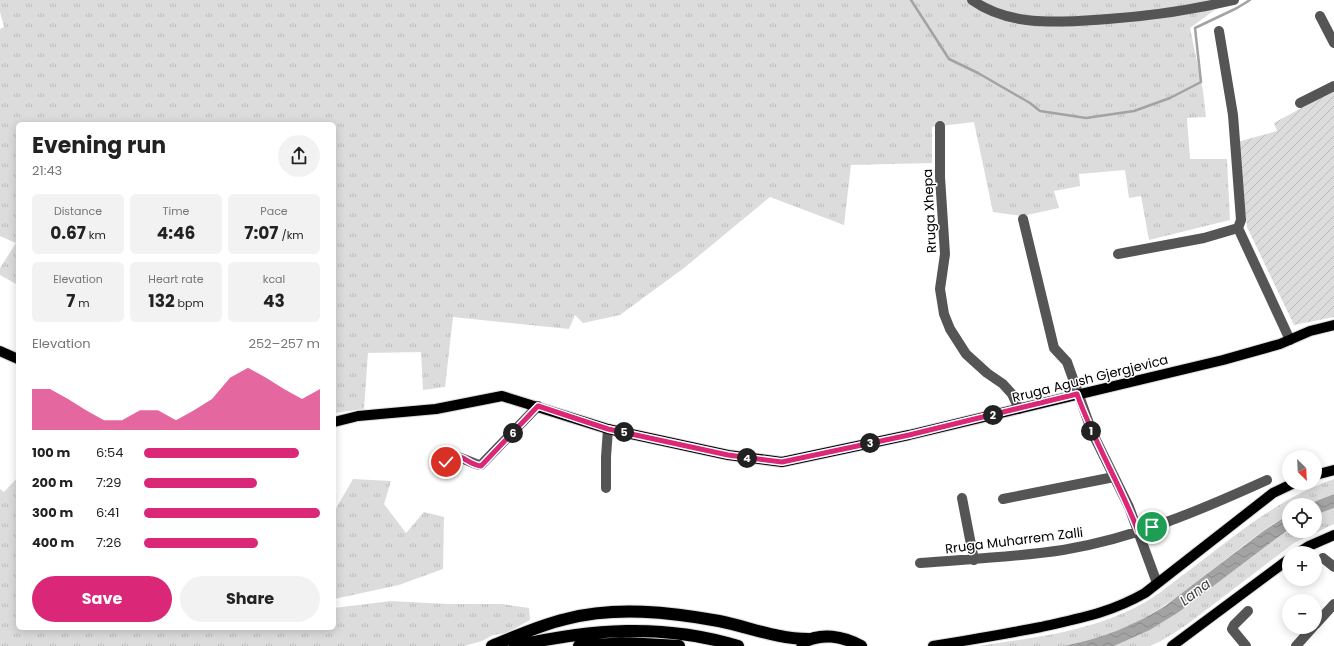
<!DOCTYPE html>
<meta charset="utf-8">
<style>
body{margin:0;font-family:Poppins,sans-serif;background:#f2f2f2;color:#222;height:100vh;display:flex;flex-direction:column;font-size:15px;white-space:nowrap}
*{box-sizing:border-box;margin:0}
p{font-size:13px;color:#767676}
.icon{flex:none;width:22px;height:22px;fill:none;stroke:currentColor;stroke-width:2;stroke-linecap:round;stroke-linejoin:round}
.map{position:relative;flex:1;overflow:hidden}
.sheet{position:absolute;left:16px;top:122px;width:320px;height:508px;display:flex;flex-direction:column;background:#fff;border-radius:6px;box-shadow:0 2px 10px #0003}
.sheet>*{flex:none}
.needle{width:26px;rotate:156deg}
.controls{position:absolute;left:1282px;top:450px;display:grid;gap:8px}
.controls a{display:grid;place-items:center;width:40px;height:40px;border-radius:50%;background:#fff;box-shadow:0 2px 10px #0003;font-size:20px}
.pin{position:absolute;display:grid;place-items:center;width:34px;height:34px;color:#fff;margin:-17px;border:2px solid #fff;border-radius:50%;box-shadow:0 1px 4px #0007}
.km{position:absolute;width:20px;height:20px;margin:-10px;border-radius:50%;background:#222;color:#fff;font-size:11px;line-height:20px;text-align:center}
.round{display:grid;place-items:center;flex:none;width:42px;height:42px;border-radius:21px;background:#f2f2f2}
.overview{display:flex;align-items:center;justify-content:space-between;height:68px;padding:0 16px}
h1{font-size:22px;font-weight:700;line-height:30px}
.figures{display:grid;grid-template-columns:repeat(3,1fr);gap:6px;height:68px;padding:4px 16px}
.figures div{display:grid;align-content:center;border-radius:6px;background:#f2f2f2;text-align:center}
.figures b{font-size:17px;font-weight:700}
.figures small{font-size:11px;font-weight:400}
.figures p{font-size:11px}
.chart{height:112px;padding:8px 16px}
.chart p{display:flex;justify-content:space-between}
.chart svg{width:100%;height:72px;margin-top:4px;fill:#db2777;opacity:.7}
.primary-button{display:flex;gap:8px;margin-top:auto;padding:8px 16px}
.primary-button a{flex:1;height:46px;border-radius:24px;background:#db2777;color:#fff;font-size:16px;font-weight:700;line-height:46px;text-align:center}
.primary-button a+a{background:#f2f2f2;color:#222}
ul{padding:0 16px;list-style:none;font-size:13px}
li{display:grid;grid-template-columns:64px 48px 1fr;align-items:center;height:30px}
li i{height:10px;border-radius:5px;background:#db2777}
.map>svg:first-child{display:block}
.grass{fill:url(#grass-tufts)}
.garden{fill:url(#garden-furrows)}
.water{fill:url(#water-waves)}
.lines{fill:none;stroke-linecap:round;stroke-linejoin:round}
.stream{stroke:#a3a3a3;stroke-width:2.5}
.major-casing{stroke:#dbdbdb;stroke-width:12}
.highway-casing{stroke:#dbdbdb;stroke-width:14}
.minor{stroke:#555;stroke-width:10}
.major{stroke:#000;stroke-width:10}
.highway{stroke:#000;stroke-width:12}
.route-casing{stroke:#fff;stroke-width:8}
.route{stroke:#db2777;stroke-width:5}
.labels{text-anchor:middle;stroke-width:3;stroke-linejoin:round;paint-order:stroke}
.street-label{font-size:13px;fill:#000;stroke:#fff}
.water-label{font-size:14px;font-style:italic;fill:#444;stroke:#fff}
</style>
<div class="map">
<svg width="1334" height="646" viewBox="0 0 1334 646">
<defs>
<pattern id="grass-tufts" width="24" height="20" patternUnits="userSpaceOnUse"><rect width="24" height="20" fill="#dcdcdc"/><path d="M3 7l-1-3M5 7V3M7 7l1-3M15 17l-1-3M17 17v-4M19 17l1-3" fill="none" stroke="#bbb"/></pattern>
<pattern id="garden-furrows" width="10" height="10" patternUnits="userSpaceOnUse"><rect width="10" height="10" fill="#dcdcdc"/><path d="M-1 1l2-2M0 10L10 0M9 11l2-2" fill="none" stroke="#bbb"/></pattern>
<pattern id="water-waves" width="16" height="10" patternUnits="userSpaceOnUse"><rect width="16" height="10" fill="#a3a3a3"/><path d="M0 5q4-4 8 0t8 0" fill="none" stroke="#8b8b8b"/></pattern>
</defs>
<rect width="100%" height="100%" fill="#fff"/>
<!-- grass -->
<path class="grass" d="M0,0H1228L1190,28L1203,91L1206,117L1187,118L1190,159H1227L1230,220L1149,240L1141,196L1129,198L1125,170L1079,174L1080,186L1054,191L1059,208L1022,216L993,212L974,122L932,127V163L851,165L844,225L770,197L684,268L620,315L583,323L575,315L569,329L453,317L445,387L423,390L421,352L368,353L364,409L334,413V124H18V285L0,275V268L16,243L0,236V29L4,27L0,12Z
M18,477V628H334V608L391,601L447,604H502L529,608L530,620L506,633L493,635L482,641L464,646H0V489L4,492Z
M353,479L391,481L384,504L406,533L424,512L444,517L443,569L399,585L334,599V512Z
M1334,479V494L1306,505H1289V514C1212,560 1161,631 1066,646C1056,646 1046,646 1036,646C1016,646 997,646 978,646C1038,637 1099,631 1152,598C1166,589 1178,578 1191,569C1237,534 1279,498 1334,479Z
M1334,508V524L1294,543L1185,626L1161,641L1150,646H1114L1150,630L1179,612L1289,529V531H1315V515Z"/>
<!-- garden -->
<path class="garden" d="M1334,90V317L1294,325L1247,227L1237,142L1277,131L1274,123Z"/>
<!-- water -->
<path class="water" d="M1334,494V508L1315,515V505H1306Z
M1289,514V529L1179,612L1150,630L1114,646H1064C1101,639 1133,626 1165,606L1262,532Z"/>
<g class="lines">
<!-- stream -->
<path class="stream" d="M911,0L949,59L978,73L1030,103L1040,111L1086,118L1134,111L1170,98L1201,82L1195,28L1237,8L1250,0"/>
<defs>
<path id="major" d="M0,351L18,359
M334,422L358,416L436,409L502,396L608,429L728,455L782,462L909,435L1223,360L1280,344L1310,331L1334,325
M1315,475L1334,470
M1298,553L1309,546L1334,535
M933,646C969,640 1005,634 1041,627C1080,618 1110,613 1145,593L1273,493L1294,483
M1172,646L1289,559"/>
<path id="highway" d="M802,643C821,632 843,636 861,646
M492,646C516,636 540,625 566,619C615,606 670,612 719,621C749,627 777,639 808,639
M515,646C591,629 662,623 738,646
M579,646L626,643L679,646"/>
</defs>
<!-- major casing -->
<use href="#major" class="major-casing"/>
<!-- highway casing -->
<use href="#highway" class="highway-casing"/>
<!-- minor -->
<path class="minor" d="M972,0C1011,28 1063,22 1108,19C1150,16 1193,10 1234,0
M1320,16L1334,43
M1219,31L1233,115L1241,220L1238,228L1290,340
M1300,103L1334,86
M940,126V177L945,254L940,289L944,314L950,329L966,354L987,373L1003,384L1012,394L1019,409
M1023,219L1054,348L1067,362L1092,432L1129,507L1157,583
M1118,254L1204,238L1238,228
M446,466C449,445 470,465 481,465L538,406
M606,488V457L608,429
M962,498L974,560
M1003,499L1114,477
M1323,558L1334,567
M920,563C968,559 1016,557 1063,550C1135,538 1201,510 1267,480
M1315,625L1334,604
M1246,646L1232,629L1234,625L1248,611
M1296,646L1313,627"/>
<!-- major -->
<use href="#major" class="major"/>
<!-- highway -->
<use href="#highway" class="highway"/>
</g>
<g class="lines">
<defs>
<path id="route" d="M446,462C463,449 464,464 481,466L538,406L608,429L728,455L782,462L909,435L1077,394C1094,442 1120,484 1138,531L1152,527"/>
</defs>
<!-- route casing -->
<use href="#route" class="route-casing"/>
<!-- route -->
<use href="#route" class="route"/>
</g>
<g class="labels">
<!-- street labels -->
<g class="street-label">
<text transform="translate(929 211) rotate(-93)" y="5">Rruga Xhepa</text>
<text transform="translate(1090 378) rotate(-14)" y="5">Rruga Agush Gjergjevica</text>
<text transform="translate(1014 540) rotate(-7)" y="5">Rruga Muharrem Zalli</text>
</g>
<!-- water labels -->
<g class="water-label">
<text transform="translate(1195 592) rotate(-37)" y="5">Lana</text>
</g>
</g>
</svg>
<div class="controls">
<a><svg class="needle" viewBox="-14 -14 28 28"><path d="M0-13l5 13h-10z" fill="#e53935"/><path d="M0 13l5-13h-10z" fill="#767676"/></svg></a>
<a><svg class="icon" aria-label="locate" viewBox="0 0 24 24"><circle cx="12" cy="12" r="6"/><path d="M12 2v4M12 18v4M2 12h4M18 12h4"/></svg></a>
<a>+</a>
<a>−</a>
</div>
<div class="pin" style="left:1152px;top:527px;background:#1e9e55"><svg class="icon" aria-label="arrive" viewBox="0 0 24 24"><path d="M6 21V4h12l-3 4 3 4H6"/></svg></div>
<div class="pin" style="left:446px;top:462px;background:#d93025"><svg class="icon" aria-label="check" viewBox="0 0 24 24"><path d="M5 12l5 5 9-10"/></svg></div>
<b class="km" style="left:1091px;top:431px">1</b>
<b class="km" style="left:993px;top:415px">2</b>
<b class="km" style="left:870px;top:443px">3</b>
<b class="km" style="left:747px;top:458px">4</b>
<b class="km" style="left:624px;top:432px">5</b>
<b class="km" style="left:513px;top:433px">6</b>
<section class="sheet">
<div class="overview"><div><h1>Evening run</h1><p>21:43</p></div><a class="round"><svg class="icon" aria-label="share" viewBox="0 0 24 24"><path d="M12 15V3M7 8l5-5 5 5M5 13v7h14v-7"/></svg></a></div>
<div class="figures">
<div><p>Distance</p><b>0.67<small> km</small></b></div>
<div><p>Time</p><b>4:46</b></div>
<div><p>Pace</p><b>7:07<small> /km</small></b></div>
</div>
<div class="figures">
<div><p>Elevation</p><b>7<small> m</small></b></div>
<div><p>Heart rate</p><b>132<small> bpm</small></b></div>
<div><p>kcal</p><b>43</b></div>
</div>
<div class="chart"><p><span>Elevation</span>252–257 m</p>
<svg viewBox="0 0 160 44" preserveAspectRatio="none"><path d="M0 44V19L10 19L20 25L30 32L40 38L50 38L60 32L70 32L80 38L90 32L100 25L110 12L120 6L130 12L140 19L150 25L160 19V44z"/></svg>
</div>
<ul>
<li><b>100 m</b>6:54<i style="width:88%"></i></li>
<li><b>200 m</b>7:29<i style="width:64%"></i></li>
<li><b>300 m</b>6:41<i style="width:100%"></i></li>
<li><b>400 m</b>7:26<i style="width:65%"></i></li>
</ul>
<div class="primary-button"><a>Save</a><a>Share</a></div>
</section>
</div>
